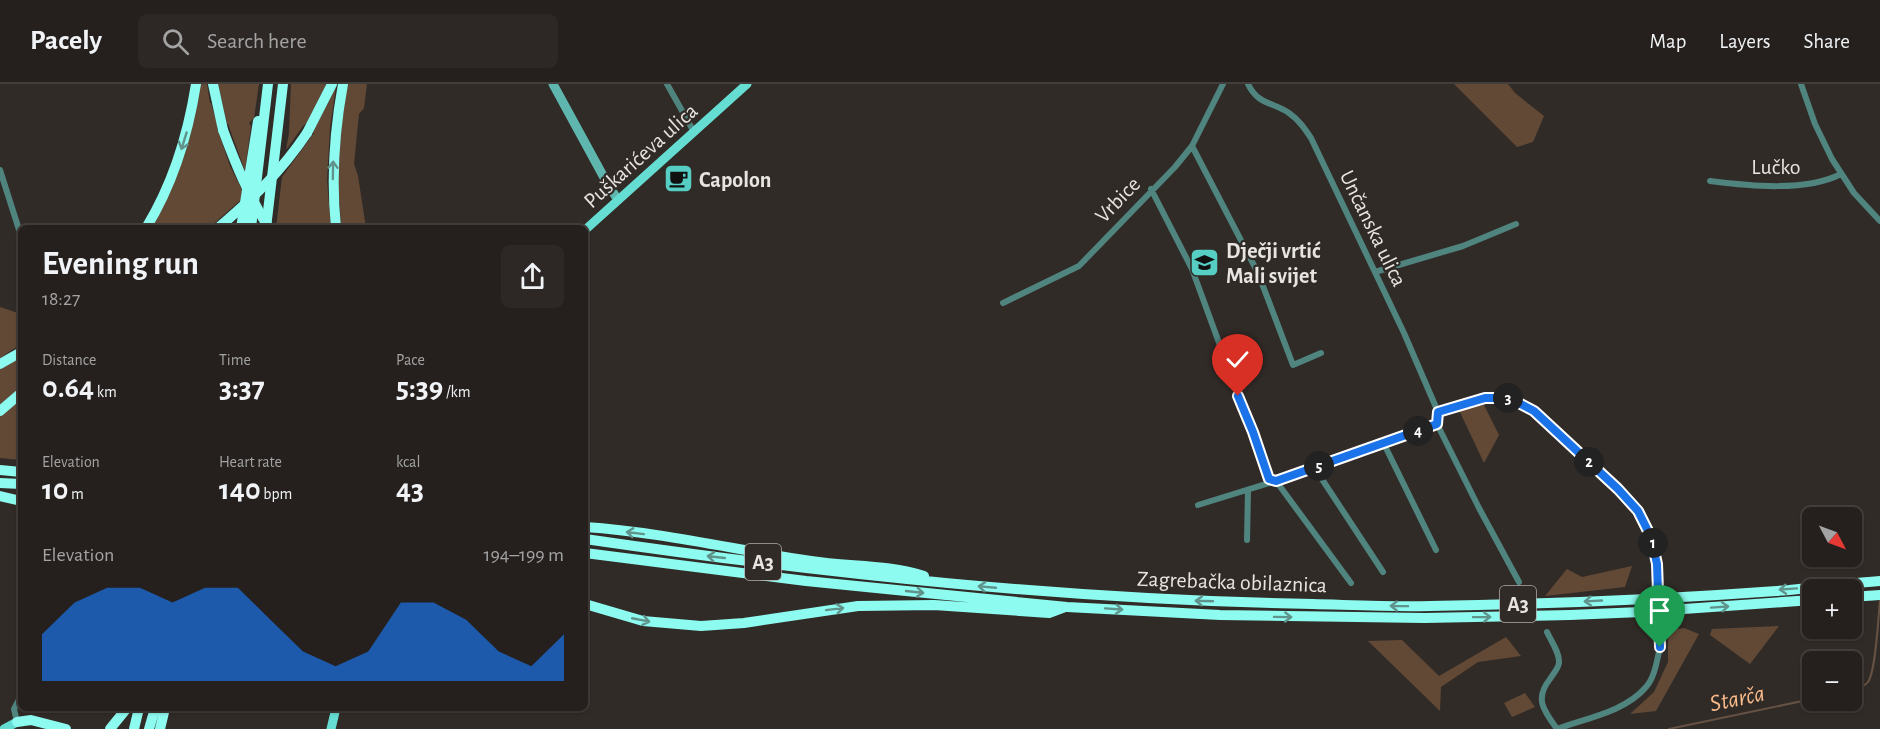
<!DOCTYPE html>
<meta charset="utf-8">
<style>
body{margin:0;font-family:"Alegreya Sans",sans-serif;background:#2d2826;color:#f1f3f6;height:100vh;display:flex;flex-direction:column;font-size:22px;white-space:nowrap}
*{box-sizing:border-box;margin:0}
p{font-size:20px;color:#a3a3a4}
.icon{flex:none;width:33px;height:33px;fill:none;stroke:currentColor;stroke-width:2;stroke-linecap:round;stroke-linejoin:round}
.map{position:relative;flex:1;overflow:hidden}
.panel{position:absolute;left:18px;top:141px;width:570px;height:486px;display:flex;flex-direction:column;background:#25201d;border-radius:9px;box-shadow:0 2px 4px #0004,0 0 0 2px #423e3b}
.panel>*{flex:none}
.needle{width:39px;rotate:131deg}
.fabs{position:absolute;left:1802px;top:423px;display:grid;gap:12px}
.fabs a{display:grid;place-items:center;width:60px;height:60px;border-radius:9px;background:#25201d;box-shadow:0 2px 4px #0004,0 0 0 2px #423e3b;font-size:30px}
.pin{position:absolute;display:grid;place-items:center;width:51px;height:51px;color:#fff;margin:-62px -26px;border-radius:50% 50% 50% 0;rotate:-45deg;box-shadow:0 0 6px #0007}
.pin .icon{rotate:45deg}
.km{position:absolute;width:30px;height:30px;margin:-15px;border-radius:50%;background:#222;color:#fff;font-size:16px;line-height:30px;text-align:center}
.round{display:grid;place-items:center;flex:none;width:63px;height:63px;border-radius:9px;background:#2d2826}
.overview{display:flex;align-items:center;justify-content:space-between;height:102px;padding:0 24px}
h1{font-size:33px;font-weight:600;line-height:45px}
.stats{display:grid;grid-template-columns:repeat(3,1fr);gap:9px;height:102px;padding:6px 24px}
.stats div{display:grid;align-content:center}
.stats b{font-size:30px;font-weight:600}
.stats small{font-size:16px;font-weight:400}
.stats p{font-size:16px}
.chart{height:168px;padding:12px 24px}
.chart p{display:flex;justify-content:space-between}
.chart svg{width:100%;height:108px;margin-top:6px;fill:#1a73e8;opacity:.7}
header{display:flex;align-items:center;gap:36px;box-sizing:border-box;height:84px;padding:0 30px;background:#25201d;border-bottom:2px solid #423e3b}
header strong{font-size:28px}
nav{display:flex;gap:33px;margin-inline-start:auto;font-size:21px}
.search{width:420px;height:54px;background:#2d2826;display:flex;align-items:center;gap:15px;box-sizing:border-box;padding:0 21px;border-radius:9px;color:#a3a3a4;font-size:22px}
.map>svg:first-child{display:block}
.green{fill:#624936}
.lines{fill:none;stroke-linecap:round;stroke-linejoin:round}
.stream{stroke:#655244;stroke-width:2}
.street{stroke:#50847f;stroke-width:6}
.secondary{stroke:#5eb6ae;stroke-width:9}
.primary{stroke:#66ddd2;stroke-width:9}
.highway{stroke:#8efbf0;stroke-width:10}
.street-bridge{stroke:#50847f;stroke-width:6}
.highway-bridge{stroke:#8efbf0;stroke-width:10}
.oneway{stroke:#60938c}
.route-casing{stroke:#fff;stroke-width:12}
.route{stroke:#1a73e8;stroke-width:8}
.labels{text-anchor:middle;stroke-width:4.5;stroke-linejoin:round;paint-order:stroke}
.shield{fill:#312b27;stroke:#b0aca9;stroke-width:1.5}
.shield-label{font-size:21px;font-weight:bold;fill:#e7e4e1}
.street-label{font-size:22px;fill:#e7e4e1;stroke:#312b27}
.poi-label{font-size:22px;font-weight:bold;fill:#e7e4e1;stroke:#312b27;text-anchor:start}
.water-label{font-size:24px;font-style:italic;fill:#fcbc8b;stroke:#312b27}
</style>
<header>
<strong>Pacely</strong>
<div class="search"><svg class="icon" aria-label="search" viewBox="0 0 24 24"><circle cx="10" cy="10" r="6"/><path d="M15 15l6 6"/></svg>Search here</div>
<nav><a>Map</a><a>Layers</a><a>Share</a></nav>
</header>
<div class="map">
<svg width="1880" height="645" viewBox="0 0 1880 645">
<rect width="100%" height="100%" fill="#312b27"/>
<!-- green -->
<path class="green" d="M200,0H207L210,19H211L218,43L217,44L230,82L244,110L243,114L209,144H151Z
M218,0H259L254,34L249,39L251,42L245,87L228,40H227Z
M291,0H326L307,39L303,42L286,66L289,49Z
M347,0H367L364,24L359,30L354,80L358,92L366,144H341L338,94L339,64Z
M1454,0H1508L1515,9L1544,32L1533,58L1517,63Z
M336,3L330,44L327,96L331,144H276L282,93L314,49L313,48Z
M0,223L21,230V260L0,274Z
M21,273V303L0,321V285Z
M21,314V376L0,374V331Z
M1484,321L1499,351L1484,379L1459,326Z
M1632,482L1625,503L1545,512L1567,485L1582,493Z
M1779,542L1750,580L1710,551L1712,545Z
M1684,544L1699,550L1656,627L1630,630L1654,608L1668,578V546Z
M1506,553L1521,572L1478,578L1441,603L1440,627L1368,557L1402,556L1439,592Z
M1525,609L1535,623L1512,633L1504,619Z"/>
<g class="lines">
<!-- stream -->
<path class="stream" d="M1851,606C1857,605 1864,603 1868,598C1876,587 1878,534 1880,517
M1669,645L1812,615"/>
<!-- street -->
<path class="street" d="M667,0L694,48
M1801,0L1815,40L1832,75L1854,109L1880,137
M1192,62L1258,189L1293,281L1321,269
M0,86L21,152
M1710,97C1749,102 1806,108 1841,90
M1151,105L1192,185L1269,395L1276,397L1351,499
M1375,188L1463,162L1516,140
M1003,219L1079,182L1175,83L1192,62L1223,0
M1438,328L1485,314H1509L1534,326L1618,405L1638,427L1651,453L1657,480
M1437,340L1479,424L1519,498
M1384,360L1436,466
M1314,383L1383,488
M1198,421L1276,397L1437,340L1438,328L1404,249L1311,54C1305,45 1299,36 1289,29C1273,18 1258,21 1248,0
M1247,456L1248,407
M1547,548C1551,557 1560,569 1559,579C1558,585 1553,590 1550,595C1534,615 1544,627 1557,645
M17,638L14,625L21,612
M1557,645C1586,634 1625,628 1646,603C1655,593 1657,576 1660,563"/>
<!-- secondary -->
<path class="secondary" d="M553,0L607,99L618,116"/>
<!-- primary -->
<path class="primary" d="M585,146L747,0
M4,645L17,638
M331,645L336,624"/>
<!-- highway -->
<path class="highway" d="M213,0L223,46
M307,49L332,0
M146,144C173,100 188,51 196,0
M241,144L258,37
M251,144L268,0
M266,144L283,0
M336,144C331,95 334,49 343,0
M0,280L21,268
M0,327L21,309
M0,386L21,388
M0,399L21,400
M0,412L21,417
M585,443C661,448 736,466 811,477C848,483 888,480 924,492
M585,455C826,490 1069,516 1313,520C1352,521 1391,523 1430,522C1550,520 1670,515 1789,506C1819,503 1850,499 1880,497
M585,469L806,497L1067,523L1220,531L1424,534L1570,531L1641,528L1812,516
M1851,513L1880,511
M585,520L643,537L701,542L744,539L858,522L934,521L1049,529L1065,523
M17,638L31,636L66,645
M110,645L127,624
M134,645L139,624
M149,645L155,624
M160,645L165,624"/>
<!-- street-bridge -->
<path class="street-bridge" d="M1657,480L1660,563"/>
<!-- highway-bridge -->
<path class="highway-bridge" d="M223,46C236,81 249,113 269,144
M218,144C254,113 280,89 307,49"/>
</g>
<!-- one-way arrows -->
<defs><path id="oneway-shaft" d="M-6 0H5M1.5-3L5.5 0L1.5 3" fill="none" stroke-width="1.6" stroke-linecap="round" stroke-linejoin="round" transform="scale(1.5)"/></defs>
<g class="oneway">
<use href="#oneway-shaft" transform="translate(184 57) rotate(107)"/>
<use href="#oneway-shaft" transform="translate(333 86) rotate(-89)"/>
<use href="#oneway-shaft" transform="translate(635 449) rotate(-173)"/>
<use href="#oneway-shaft" transform="translate(716 473) rotate(-174)"/>
<use href="#oneway-shaft" transform="translate(987 503) rotate(-175)"/>
<use href="#oneway-shaft" transform="translate(1788 505) rotate(176)"/>
<use href="#oneway-shaft" transform="translate(915 508) rotate(6)"/>
<use href="#oneway-shaft" transform="translate(1204 517) rotate(-178)"/>
<use href="#oneway-shaft" transform="translate(1593 517) rotate(177)"/>
<use href="#oneway-shaft" transform="translate(1399 522) rotate(-179)"/>
<use href="#oneway-shaft" transform="translate(1720 523) rotate(-4)"/>
<use href="#oneway-shaft" transform="translate(835 525) rotate(-7)"/>
<use href="#oneway-shaft" transform="translate(1114 525) rotate(4)"/>
<use href="#oneway-shaft" transform="translate(1283 533) rotate(1)"/>
<use href="#oneway-shaft" transform="translate(1482 533) rotate(-1)"/>
<use href="#oneway-shaft" transform="translate(641 536) rotate(11)"/>
</g>
<g class="lines">
<defs>
<path id="route" d="M1238,312L1253,348L1269,395L1276,397L1437,340L1438,328L1485,314H1509L1534,327L1618,405L1638,427L1651,453L1657,480L1660,563"/>
</defs>
<!-- route casing -->
<use href="#route" class="route-casing"/>
<!-- route -->
<use href="#route" class="route"/>
</g>
<!-- icons -->
<defs>
<symbol id="cafe-square" viewBox="-11 -11 22 22"><rect x="-9" y="-9" width="18" height="18" rx="4" fill="#56cec3" stroke="#312b27"/><path d="M-5.5-4.5H6V0H3Q3 3.5 0 3.5H-2.5Q-5.5 3.5-5.5 0ZM3-3.2v2h1.7v-2ZM-6 4.5H4V6H-6Z" fill="#111"/></symbol>
<symbol id="school-square" viewBox="-11 -11 22 22"><rect x="-9" y="-9" width="18" height="18" rx="4" fill="#56cec3" stroke="#312b27"/><path d="M0-5L7-2L0 1L-7-2ZM-4 1L0 2.5L4 1V4Q0 6-4 4Z" fill="#111"/></symbol>
</defs>
<g fill-rule="evenodd">
<use href="#cafe-square" x="662" y="78" width="33" height="33"/>
<use href="#school-square" x="1188" y="162" width="33" height="33"/>
</g>
<g class="labels">
<!-- shield labels -->
<g class="shield">
<rect x="745" y="460" width="36" height="36" rx="4.5"/>
<rect x="1500" y="502" width="36" height="36" rx="4.5"/>
</g>
<g class="shield-label">
<text x="763" y="485">A3</text>
<text x="1518" y="527">A3</text>
</g>
<!-- street labels -->
<g class="street-label">
<text transform="translate(640 71) rotate(-42)" y="8">Puškarićeva ulica</text>
<text x="1776" y="90">Lučko</text>
<text transform="translate(1117 115) rotate(-46)" y="8">Vrbice</text>
<text transform="translate(1374 144) rotate(64)" y="8">Unčanska ulica</text>
<text transform="translate(1232 497) rotate(2)" y="8">Zagrebačka obilaznica</text>
</g>
<!-- poi labels -->
<g class="poi-label">
<text x="699" y="103">Capolon</text>
<text x="1226" y="174">Dječji vrtić<tspan x="1226" dy="25">Mali svijet</tspan></text>
</g>
<!-- water labels -->
<g class="water-label">
<text transform="translate(1737 614) rotate(-12)" y="8">Starča</text>
</g>
</g>
</svg>
<div class="fabs">
<a><svg class="needle" viewBox="-14 -14 28 28"><path d="M0-13l5 13h-10z" fill="#e53935"/><path d="M0 13l5-13h-10z" fill="#a3a3a4"/></svg></a>
<a>+</a>
<a>−</a>
</div>
<div class="pin" style="left:1660px;top:563px;background:#1e9e55"><svg class="icon" aria-label="arrive" viewBox="0 0 24 24"><path d="M6 21V4h12l-3 4 3 4H6"/></svg></div>
<div class="pin" style="left:1238px;top:312px;background:#d93025"><svg class="icon" aria-label="check" viewBox="0 0 24 24"><path d="M5 12l5 5 9-10"/></svg></div>
<b class="km" style="left:1653px;top:459px">1</b>
<b class="km" style="left:1589px;top:378px">2</b>
<b class="km" style="left:1508px;top:314px">3</b>
<b class="km" style="left:1418px;top:347px">4</b>
<b class="km" style="left:1319px;top:382px">5</b>
<section class="panel">
<div class="overview"><div><h1>Evening run</h1><p>18:27</p></div><a class="round"><svg class="icon" aria-label="share" viewBox="0 0 24 24"><path d="M12 15V3M7 8l5-5 5 5M5 13v7h14v-7"/></svg></a></div>
<div class="stats">
<div><p>Distance</p><b>0.64<small> km</small></b></div>
<div><p>Time</p><b>3:37</b></div>
<div><p>Pace</p><b>5:39<small> /km</small></b></div>
</div>
<div class="stats">
<div><p>Elevation</p><b>10<small> m</small></b></div>
<div><p>Heart rate</p><b>140<small> bpm</small></b></div>
<div><p>kcal</p><b>43</b></div>
</div>
<div class="chart"><p><span>Elevation</span>194–199 m</p>
<svg viewBox="0 0 160 44" preserveAspectRatio="none"><path d="M0 44V25L10 12L20 6L30 6L40 12L50 6L60 6L70 19L80 32L90 38L100 32L110 12L120 12L130 19L140 32L150 38L160 25V44z"/></svg>
</div>
</section>
</div>
